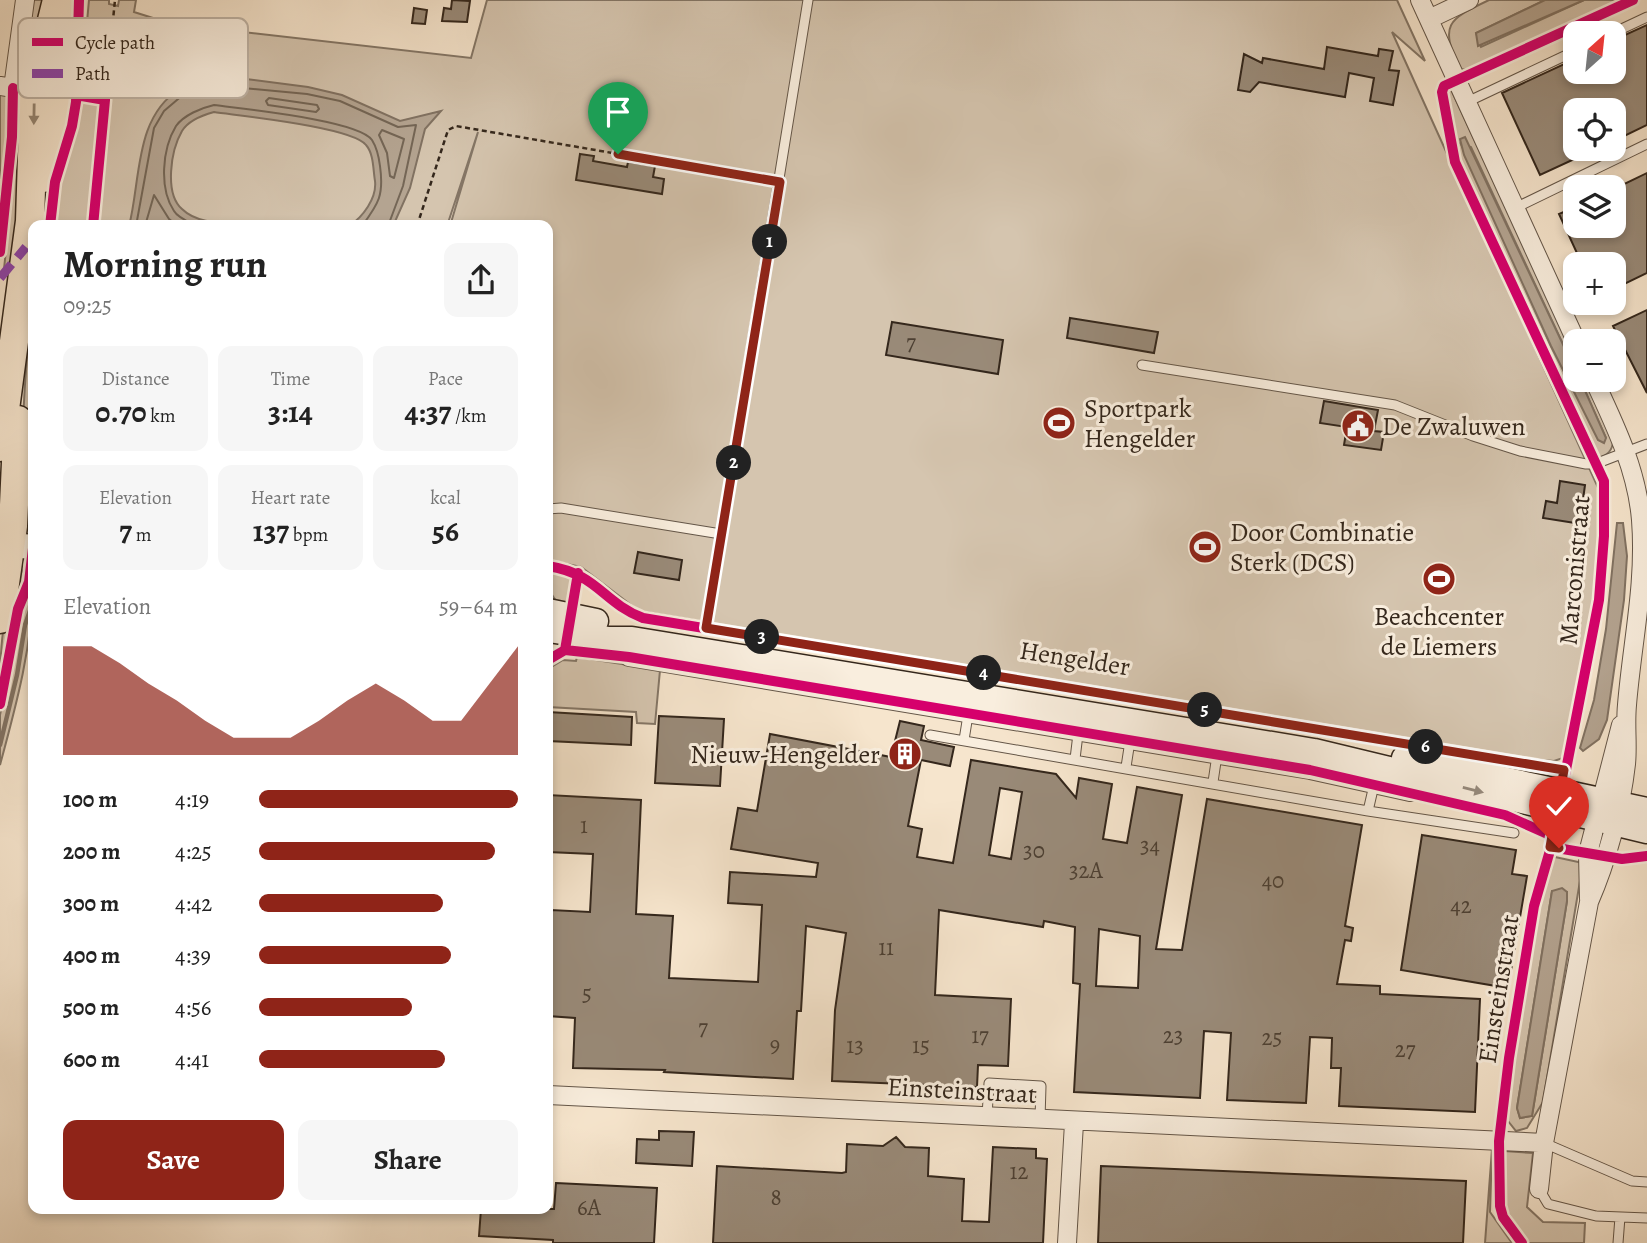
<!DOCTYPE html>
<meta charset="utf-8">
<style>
body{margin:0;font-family:Alegreya,serif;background:#f6f6f6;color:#222;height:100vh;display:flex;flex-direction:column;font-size:26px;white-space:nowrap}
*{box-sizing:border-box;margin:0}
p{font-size:23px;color:#767676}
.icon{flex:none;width:38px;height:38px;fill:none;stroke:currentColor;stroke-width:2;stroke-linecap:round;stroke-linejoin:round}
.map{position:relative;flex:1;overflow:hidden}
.panel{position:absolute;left:28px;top:220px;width:525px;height:994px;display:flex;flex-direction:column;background:#fff;border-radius:14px;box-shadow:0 4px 10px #0003}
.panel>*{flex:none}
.needle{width:46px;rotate:27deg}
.tools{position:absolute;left:1563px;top:21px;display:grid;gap:14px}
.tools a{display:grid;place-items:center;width:63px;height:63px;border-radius:14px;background:#fff;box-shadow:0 4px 10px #0003;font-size:35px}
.pin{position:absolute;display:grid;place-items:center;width:60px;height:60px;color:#fff;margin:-72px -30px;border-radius:50% 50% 50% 0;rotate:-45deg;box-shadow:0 0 7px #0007}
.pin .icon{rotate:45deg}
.km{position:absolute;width:35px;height:35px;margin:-18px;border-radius:50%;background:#222;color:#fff;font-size:19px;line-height:35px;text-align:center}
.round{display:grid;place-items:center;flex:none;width:74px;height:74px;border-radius:14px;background:#f6f6f6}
.headline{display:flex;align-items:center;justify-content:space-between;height:119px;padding:0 35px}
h1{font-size:38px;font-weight:700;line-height:52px}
.stats{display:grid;grid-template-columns:repeat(3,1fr);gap:10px;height:119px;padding:7px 35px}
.stats div{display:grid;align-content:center;border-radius:14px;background:#f6f6f6;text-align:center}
.stats b{font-size:30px;font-weight:700}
.stats small{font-size:19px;font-weight:400}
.stats p{font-size:19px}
.chart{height:196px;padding:14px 35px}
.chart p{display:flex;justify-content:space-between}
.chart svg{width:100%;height:126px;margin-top:7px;fill:#8f2418;opacity:.7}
.action{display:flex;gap:14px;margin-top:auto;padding:14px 35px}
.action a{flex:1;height:80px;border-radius:14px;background:#8f2418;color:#fff;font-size:28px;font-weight:700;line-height:80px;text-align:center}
.action a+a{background:#f6f6f6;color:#222}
ul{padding:0 35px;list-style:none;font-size:23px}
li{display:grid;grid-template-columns:112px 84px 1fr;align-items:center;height:52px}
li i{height:18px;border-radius:9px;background:#8f2418}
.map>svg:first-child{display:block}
.green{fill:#d5c5af;stroke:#847666;stroke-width:2;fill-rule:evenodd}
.water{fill:#b4a491;stroke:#817262;stroke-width:2}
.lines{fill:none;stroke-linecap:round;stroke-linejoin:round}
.shore{stroke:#746656;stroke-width:2}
.stream{stroke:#817262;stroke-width:4.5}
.building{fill:#998a78;stroke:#34271c;stroke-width:2;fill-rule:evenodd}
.service-casing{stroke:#645648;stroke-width:11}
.minor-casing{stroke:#645648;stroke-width:20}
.secondary-casing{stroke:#34271c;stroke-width:27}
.primary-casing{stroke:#34271c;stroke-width:31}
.path{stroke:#34271c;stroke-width:2.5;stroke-dasharray:5 3.5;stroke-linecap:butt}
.service{stroke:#f9eede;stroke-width:9}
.minor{stroke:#f9eede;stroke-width:18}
.secondary{stroke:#f9eede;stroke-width:24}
.primary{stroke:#f6e5cd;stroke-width:28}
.quiet{stroke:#8e44ad;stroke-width:9;stroke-dasharray:18 9;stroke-linecap:butt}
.cycleway-casing{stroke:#f9eede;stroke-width:15}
.cycleway{stroke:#d6006c;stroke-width:10}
.oneway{fill:#958674}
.oneway2{fill:#968a7d}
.route-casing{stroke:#fff;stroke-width:14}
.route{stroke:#8f2418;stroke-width:9}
.labels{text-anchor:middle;stroke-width:6;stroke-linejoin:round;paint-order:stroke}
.number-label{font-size:23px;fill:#4d4033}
.poi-label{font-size:26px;fill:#34271c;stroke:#f9eede;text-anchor:start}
.street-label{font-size:26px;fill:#34271c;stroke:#f9eede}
.key{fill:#f9eede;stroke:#beb2a4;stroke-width:2}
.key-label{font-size:19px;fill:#34271c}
</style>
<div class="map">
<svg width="1647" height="1243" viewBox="0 0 1647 1243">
<rect width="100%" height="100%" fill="#f6e5cd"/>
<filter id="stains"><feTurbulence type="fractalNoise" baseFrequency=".00286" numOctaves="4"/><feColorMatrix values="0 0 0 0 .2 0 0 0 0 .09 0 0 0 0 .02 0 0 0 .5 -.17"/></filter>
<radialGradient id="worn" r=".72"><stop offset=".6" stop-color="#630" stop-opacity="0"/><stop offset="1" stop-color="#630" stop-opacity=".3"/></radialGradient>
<!-- green -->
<path class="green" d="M31,0H45L32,74L21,69Z
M89,0H109V4L118,6L119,0H136L134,12L172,24L471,58L487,0H1397L1425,61L1392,32L1600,492L1601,527L1593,609L1566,757L1554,761L1522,758L639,611L581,567L548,560V226H450L478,132L447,226H53L63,161L76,126L80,100Z
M1489,0H1545L1476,33L1481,47L1584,0H1621L1469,70L1459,69C1440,24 1447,20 1489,0Z
M23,82L20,250L4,269L20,116L19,86Z
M1450,87L1575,356V370L1471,147L1461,144L1551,346L1587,415L1606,438L1580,380H1586L1613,440C1613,451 1607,456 1597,459L1463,171C1458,156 1442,100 1450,87Z
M0,93L10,95L0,206Z
M33,290V365L26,478L30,490L20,489C22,423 26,357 33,290Z
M26,566V580L14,613L0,689C0,650 2,598 26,566Z
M548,571L572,578L569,612C551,599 548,592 548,571Z
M33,583C33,644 16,706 0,765V715L23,602Z
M577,657L660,670L655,724L637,723L636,712L548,707V669L563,660L576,661Z
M1555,857L1583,863L1543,1102L1527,1128L1516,1131L1508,1121C1507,1080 1533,886 1555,857ZM1552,891L1567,892V901L1532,1116L1520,1118L1517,1108Z
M1492,1149L1490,1212L1512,1243H1485Z
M1504,1151L1533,1153L1527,1207L1543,1222L1585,1223L1584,1243H1528L1503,1205Z"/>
<!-- water -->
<path class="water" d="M1545,0H1584L1478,46L1476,33Z
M210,78L246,79L308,87L342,95L400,121L441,111L425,129L410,188L393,226H349C363,217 377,198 375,181C373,170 374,154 366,145C352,127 241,116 214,112C203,115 188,121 182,131C171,150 164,193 182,209C198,225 229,223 250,226H129C141,180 134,117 180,89C188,84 200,82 210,78Z
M1465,137L1575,370V380H1580L1583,386L1606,438L1604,443L1598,440L1551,346L1464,155L1460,139Z
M1617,523H1623L1627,556L1624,600L1607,720L1599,739L1583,751L1580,748L1594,700L1606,629Z
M1562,888L1567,892V901L1532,1116L1520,1118L1517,1108L1552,891Z"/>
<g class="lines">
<!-- shore -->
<path class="shore" d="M269,98L317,105L319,109L316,112L268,105L266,101Z
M382,130L404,139L394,178L390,176L387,153L379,135Z
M136,226L154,128L164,111L184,94L212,85L307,94L340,101L398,127L416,125L403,186L388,226
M145,226L154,195L169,219L178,226
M197,226C189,222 178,218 174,211C159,189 162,149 176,126C184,115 201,108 214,105C242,109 358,120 372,140C377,148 379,158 380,166C384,195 379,203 362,226"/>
<!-- stream -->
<path class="stream" d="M0,745L17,675L25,625L33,602"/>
</g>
<!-- building -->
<path class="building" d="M452,0L470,1L467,22L442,21L444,8L451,9Z
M414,8L427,10L425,24L412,23Z
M1647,25V125L1614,141V110H1575V149H1596L1540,175L1502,93L1575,59V72H1614V40Z
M1327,47L1378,56L1379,49L1393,51L1389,70L1399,71L1393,105L1370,101L1374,78L1349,73L1345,97L1259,82L1250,92L1238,90L1244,54L1262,63L1263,58L1324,69Z
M580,154L594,156L593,161L627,167L628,162L655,166L653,177L664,179L662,194L576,180Z
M1647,173V273L1614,289V264H1582L1559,214L1575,207V226H1614V189Z
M1647,310V393L1613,326Z
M1070,318L1158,332L1154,353L1067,338Z
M892,322L1003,340L998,374L886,355Z
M1324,401L1378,410L1374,431L1384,432L1381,450L1344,445L1347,427L1320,423Z
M1560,481L1585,485L1582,507L1590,508L1588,525L1543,518L1546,501L1557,503Z
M638,552L682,560L679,580L634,573Z
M548,712L632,717L631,745L548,741Z
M659,716L724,719L720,786L655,783Z
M900,721L924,726L921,740L954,747L950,766L921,760L908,826L922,829L917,857L953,863L971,760L1056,774L1076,798L1079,778L1112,784L1103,839L1127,843L1137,787L1182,795L1156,949L1182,950L1207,799L1362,825L1345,926L1353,928L1351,941L1345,940L1337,984L1380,986V994L1480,999L1475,1112L1339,1106L1341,1068H1331L1332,1038L1310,1037L1306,1103L1227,1100L1231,1033L1204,1031L1200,1098L1074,1092L1080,984L1073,983L1075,927L1044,921L1043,927L939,910L935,995L1011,999L1008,1066L978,1065L977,1087L832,1081L835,1010L846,933L806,926L801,1011H797L793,1079L664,1072L665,1070L573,1068L575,1018L548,1016L551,910L590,912L593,854L548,852V795L641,800L636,914L673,916L669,978L758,982L762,905L728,903L730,872L816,877L818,863L731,849L738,808L757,811L770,734L891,757ZM1000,788L1022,792L1011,859L989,855ZM1099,929L1140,936L1138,988L1096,986Z
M1422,835L1516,850L1512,874L1527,876L1508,988L1401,970Z
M659,1131L694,1132L692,1166L636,1163L637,1139L659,1140Z
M896,1137L905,1147L929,1148L928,1176L964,1179L962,1221L989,1222L993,1147L1036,1149V1158L1047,1159L1043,1243H713L717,1166L842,1173L846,1172L847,1144L883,1146Z
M1101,1166L1466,1181L1463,1243H1098Z
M556,1183L657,1188L654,1243H553V1240L479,1236L481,1209H554Z"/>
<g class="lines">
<defs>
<path id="service" d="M1613,33L1647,17
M1467,102L1575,51
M1515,208L1647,144
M1142,365L1395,405L1473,436L1520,451L1586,464H1595L1647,444
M548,509L561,508L721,534
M706,628L808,0
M930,735L1368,811L1514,833
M964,740L968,715
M1075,759L1078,734
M1126,767L1130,741
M1213,782L1217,755
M1368,811L1374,785
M987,1116L989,1083L1041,1086L1040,1119
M1544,1143L1632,1181L1647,1182
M1539,1189L1548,1204L1596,1216L1647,1218
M1618,1243L1620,1217"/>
<path id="minor" d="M1420,0L1576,341
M1429,19L1469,0
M0,86L13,88L25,0
M609,639L629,657L1310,770L1410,792L1434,780
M1589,899L1588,853L1621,725
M548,1095L1544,1143L1539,1189
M1544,1143L1589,902C1607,861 1621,809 1626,764C1628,745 1625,725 1627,705C1632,643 1646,583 1641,520C1637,470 1615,425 1594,380
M1067,1243L1074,1123"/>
<path id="secondary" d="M0,536L11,545L33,547
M548,611L596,621
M548,630L609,639H632L1314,751L1647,831
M1404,758L1647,810"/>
<path id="primary" d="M43,178C59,117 68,68 64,4
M0,447L30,221L34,93L57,0
M0,619L13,526L18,420"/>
</defs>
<!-- service casing -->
<use href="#service" class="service-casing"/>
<!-- minor casing -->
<use href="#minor" class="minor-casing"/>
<!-- secondary casing -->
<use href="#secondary" class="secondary-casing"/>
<!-- primary casing -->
<use href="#primary" class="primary-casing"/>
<!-- path -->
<path class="path" d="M105,100L115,0
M417,226L448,130L456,126L769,180"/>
<!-- service -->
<use href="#service" class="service"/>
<!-- minor -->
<use href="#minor" class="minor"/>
<!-- secondary -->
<use href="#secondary" class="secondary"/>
<!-- primary -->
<use href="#primary" class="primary"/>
<!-- quiet -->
<path class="quiet" d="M0,278L26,247"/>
<defs>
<path id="cycleway" d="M76,95L105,100L93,226
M50,226L55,182L72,126L76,102L79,0
M0,252L12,137L13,88
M548,566C598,574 602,602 643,618L1564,770
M565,650L629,657L1310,770L1505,815L1552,836
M548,660L565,650L578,573
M0,704L18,609L29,582L33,548
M1551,847L1622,859L1647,856
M1522,1243L1503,1217L1500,1206L1499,1141L1509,1058L1534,906L1551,847L1599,600L1604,536V481L1455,162L1442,92L1444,86L1455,81L1633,0"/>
</defs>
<!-- cycleway casing -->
<use href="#cycleway" class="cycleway-casing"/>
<!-- cycleway -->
<use href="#cycleway" class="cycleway"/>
</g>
<!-- one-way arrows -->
<defs><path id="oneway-solid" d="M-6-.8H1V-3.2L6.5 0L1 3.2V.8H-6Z" transform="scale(1.75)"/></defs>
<use class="oneway" href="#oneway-solid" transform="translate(34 114) rotate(91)"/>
<use class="oneway2" href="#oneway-solid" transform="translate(1473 790) rotate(14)"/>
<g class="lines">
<defs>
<path id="route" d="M618,154L780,182L706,628L1564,770L1550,847L1559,848"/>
</defs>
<!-- route casing -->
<use href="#route" class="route-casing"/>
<!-- route -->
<use href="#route" class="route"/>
</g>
<!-- icons -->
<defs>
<symbol id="stadium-disc" viewBox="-11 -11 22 22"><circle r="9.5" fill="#8f2418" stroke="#f9eede"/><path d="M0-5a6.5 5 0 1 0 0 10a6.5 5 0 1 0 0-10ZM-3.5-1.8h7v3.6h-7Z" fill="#fff"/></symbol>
<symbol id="civic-disc" viewBox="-11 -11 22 22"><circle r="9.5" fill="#8f2418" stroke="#f9eede"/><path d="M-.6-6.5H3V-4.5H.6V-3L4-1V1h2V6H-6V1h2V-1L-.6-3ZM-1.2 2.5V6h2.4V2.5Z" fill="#fff"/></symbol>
<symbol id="building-disc" viewBox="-11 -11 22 22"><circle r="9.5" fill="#8f2418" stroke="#f9eede"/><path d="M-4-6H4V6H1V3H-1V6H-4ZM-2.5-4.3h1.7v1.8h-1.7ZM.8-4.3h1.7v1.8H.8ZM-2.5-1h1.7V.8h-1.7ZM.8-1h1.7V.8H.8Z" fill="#fff"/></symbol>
</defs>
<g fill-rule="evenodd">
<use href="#stadium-disc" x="1040" y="404" width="38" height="38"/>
<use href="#civic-disc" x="1339" y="407" width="38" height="38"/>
<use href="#stadium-disc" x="1186" y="528" width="38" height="38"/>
<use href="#stadium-disc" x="1420" y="560" width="38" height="38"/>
<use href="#building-disc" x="886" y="735" width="38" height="38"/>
</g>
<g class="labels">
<!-- number labels -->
<g class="number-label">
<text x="911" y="350">7</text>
<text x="584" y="833">1</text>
<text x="1150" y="853">34</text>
<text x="1034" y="858">30</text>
<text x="1086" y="878">32A</text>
<text x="1273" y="888">40</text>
<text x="1461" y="913">42</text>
<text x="886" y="955">11</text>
<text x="587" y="1001">5</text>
<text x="703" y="1035">7</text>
<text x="980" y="1043">17</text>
<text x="1173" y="1043">23</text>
<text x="1272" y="1045">25</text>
<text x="775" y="1052">9</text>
<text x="855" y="1053">13</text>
<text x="921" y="1053">15</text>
<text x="1405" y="1057">27</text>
<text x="1019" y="1179">12</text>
<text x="776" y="1205">8</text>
<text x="589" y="1215">6A</text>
</g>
<!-- poi labels -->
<g class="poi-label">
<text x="1084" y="417">Sportpark<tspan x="1084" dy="30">Hengelder</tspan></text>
<text x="1382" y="435">De Zwaluwen</text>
<text x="1230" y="541">Door Combinatie<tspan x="1230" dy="30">Sterk (DCS)</tspan></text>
<text x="1439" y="625" text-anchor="middle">Beachcenter<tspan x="1439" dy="30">de Liemers</tspan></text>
<text x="880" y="763" text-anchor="end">Nieuw-Hengelder</text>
</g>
<!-- street labels -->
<g class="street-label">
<text transform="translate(1574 570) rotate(-85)" y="9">Marconistraat</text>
<text transform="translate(1075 658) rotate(9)" y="9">Hengelder</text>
<text transform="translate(1498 989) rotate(-81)" y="9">Einsteinstraat</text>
<text transform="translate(962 1090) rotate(3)" y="9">Einsteinstraat</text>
</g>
</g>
<!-- legend -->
<rect x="18" y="18" width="230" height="80" rx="10" class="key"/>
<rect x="32" y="38" width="31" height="8" fill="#d6006c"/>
<rect x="32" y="69" width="31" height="9" fill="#8e44ad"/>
<g class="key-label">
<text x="75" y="49">Cycle path</text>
<text x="75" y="80">Path</text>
</g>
<rect width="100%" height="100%" filter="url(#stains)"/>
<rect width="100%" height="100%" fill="url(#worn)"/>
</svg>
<div class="tools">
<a><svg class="needle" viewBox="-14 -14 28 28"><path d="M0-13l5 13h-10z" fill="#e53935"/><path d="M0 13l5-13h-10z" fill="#767676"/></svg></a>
<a><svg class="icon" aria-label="locate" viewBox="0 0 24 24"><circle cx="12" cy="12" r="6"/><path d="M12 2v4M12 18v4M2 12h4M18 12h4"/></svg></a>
<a><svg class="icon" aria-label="layers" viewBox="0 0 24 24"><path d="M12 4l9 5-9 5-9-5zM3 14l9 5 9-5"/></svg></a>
<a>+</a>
<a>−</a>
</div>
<div class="pin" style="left:618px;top:154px;background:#1e9e55"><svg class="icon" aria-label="arrive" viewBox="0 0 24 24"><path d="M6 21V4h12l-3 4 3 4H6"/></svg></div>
<div class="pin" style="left:1559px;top:848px;background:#d93025"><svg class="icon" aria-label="check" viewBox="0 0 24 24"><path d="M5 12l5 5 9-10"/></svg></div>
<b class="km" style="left:770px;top:242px">1</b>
<b class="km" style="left:734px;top:463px">2</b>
<b class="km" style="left:762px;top:637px">3</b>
<b class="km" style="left:984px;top:673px">4</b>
<b class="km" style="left:1205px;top:710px">5</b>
<b class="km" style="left:1426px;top:747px">6</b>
<section class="panel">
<div class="headline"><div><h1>Morning run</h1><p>09:25</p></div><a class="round"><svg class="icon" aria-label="share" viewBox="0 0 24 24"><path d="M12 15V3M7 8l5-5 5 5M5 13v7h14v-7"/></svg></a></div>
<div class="stats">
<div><p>Distance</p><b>0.70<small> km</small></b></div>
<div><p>Time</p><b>3:14</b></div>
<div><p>Pace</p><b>4:37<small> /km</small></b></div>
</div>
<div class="stats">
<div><p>Elevation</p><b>7<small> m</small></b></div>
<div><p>Heart rate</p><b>137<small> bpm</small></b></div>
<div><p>kcal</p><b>56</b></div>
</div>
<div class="chart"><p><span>Elevation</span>59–64 m</p>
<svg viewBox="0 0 160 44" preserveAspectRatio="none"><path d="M0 44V6L10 6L20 12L30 19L40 25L50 32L60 38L70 38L80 38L90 32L100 25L110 19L120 25L130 32L140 32L150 19L160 6V44z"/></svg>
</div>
<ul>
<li><b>100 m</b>4:19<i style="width:100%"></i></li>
<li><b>200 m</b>4:25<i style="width:91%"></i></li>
<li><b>300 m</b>4:42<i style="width:71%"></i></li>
<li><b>400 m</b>4:39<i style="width:74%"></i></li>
<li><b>500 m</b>4:56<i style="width:59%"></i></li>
<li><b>600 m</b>4:41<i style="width:72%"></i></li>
</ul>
<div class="action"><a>Save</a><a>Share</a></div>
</section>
</div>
